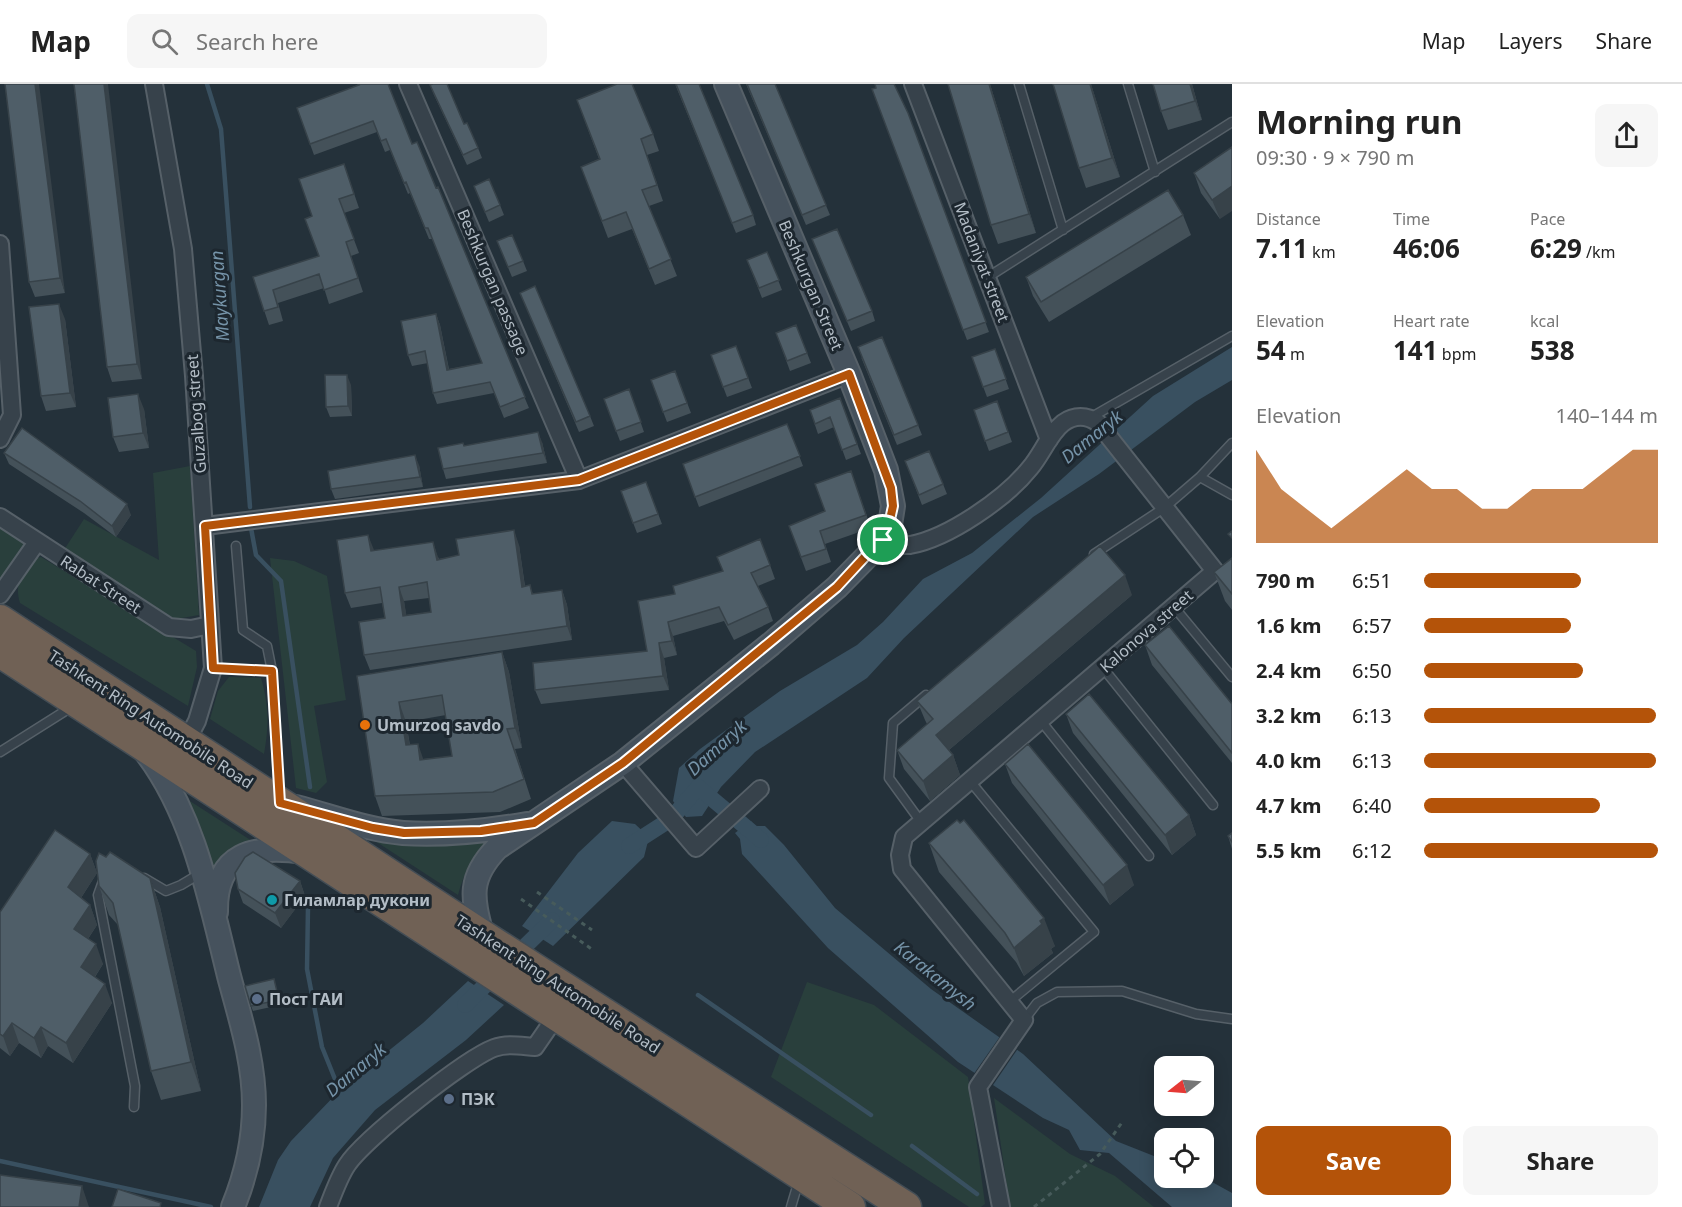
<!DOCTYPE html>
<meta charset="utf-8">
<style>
body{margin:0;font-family:"Noto Sans",sans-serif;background:#f6f6f6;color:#222;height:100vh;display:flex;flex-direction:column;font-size:22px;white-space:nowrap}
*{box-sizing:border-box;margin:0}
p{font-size:20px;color:#767676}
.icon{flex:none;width:33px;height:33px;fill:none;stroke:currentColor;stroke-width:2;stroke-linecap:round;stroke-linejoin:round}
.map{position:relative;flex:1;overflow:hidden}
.side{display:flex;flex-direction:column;background:#fff;width:450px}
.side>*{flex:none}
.needle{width:39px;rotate:253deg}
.controls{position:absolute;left:1154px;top:972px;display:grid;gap:12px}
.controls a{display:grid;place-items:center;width:60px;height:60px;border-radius:12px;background:#fff;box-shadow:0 3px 15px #0003;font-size:30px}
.pin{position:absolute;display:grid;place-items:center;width:51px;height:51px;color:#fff;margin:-26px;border:3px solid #fff;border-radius:50%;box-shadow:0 2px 6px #0007}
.round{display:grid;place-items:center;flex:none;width:63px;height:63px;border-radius:12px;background:#f6f6f6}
.headline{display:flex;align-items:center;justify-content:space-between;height:102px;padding:0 24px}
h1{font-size:33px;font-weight:700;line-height:45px}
.stats{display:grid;grid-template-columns:repeat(3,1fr);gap:9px;height:102px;padding:6px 24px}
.stats div{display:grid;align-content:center}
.stats b{font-size:26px;font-weight:700}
.stats small{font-size:16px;font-weight:400}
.stats p{font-size:16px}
.chart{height:168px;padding:12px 24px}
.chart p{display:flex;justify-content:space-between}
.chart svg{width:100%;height:108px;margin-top:6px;fill:#b45309;opacity:.7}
.button{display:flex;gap:12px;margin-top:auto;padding:12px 24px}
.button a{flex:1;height:69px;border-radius:12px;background:#b45309;color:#fff;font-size:24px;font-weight:700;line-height:69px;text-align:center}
.button a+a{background:#f6f6f6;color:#222}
ul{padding:0 24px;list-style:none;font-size:20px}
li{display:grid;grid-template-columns:96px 72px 1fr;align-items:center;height:45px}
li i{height:15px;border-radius:8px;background:#b45309}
header{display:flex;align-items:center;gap:36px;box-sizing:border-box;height:84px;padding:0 30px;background:#fff;border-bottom:2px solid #e0e0e0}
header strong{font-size:28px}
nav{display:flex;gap:33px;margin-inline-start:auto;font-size:21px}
.search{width:420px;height:54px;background:#f6f6f6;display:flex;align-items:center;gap:15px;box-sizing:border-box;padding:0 21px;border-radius:12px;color:#767676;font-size:22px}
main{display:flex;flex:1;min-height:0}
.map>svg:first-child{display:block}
.green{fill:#293f3c}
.water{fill:#395060}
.pier{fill:#24313a}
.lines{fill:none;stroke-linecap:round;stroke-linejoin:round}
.stream{stroke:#395060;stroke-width:4.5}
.canal{stroke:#395060;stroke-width:16}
.lane-casing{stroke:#566068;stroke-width:11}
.street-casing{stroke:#566068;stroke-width:20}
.secondary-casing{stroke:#566068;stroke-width:26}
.highway-casing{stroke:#434d55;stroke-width:33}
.path{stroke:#475b5b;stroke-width:3;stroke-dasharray:4.5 4.5;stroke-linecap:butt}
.lane{stroke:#37424b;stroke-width:8}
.street{stroke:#37424b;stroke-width:16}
.secondary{stroke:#46525d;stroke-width:22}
.highway{stroke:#706155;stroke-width:30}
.wall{fill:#445159;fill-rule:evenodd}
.shaded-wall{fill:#374249}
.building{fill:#4f5e68;stroke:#374249;stroke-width:1.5;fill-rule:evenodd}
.route-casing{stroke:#fff;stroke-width:12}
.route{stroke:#b45309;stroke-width:8}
.food-dot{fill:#e8710a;stroke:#1d272f;stroke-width:2}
.culture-dot{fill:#0f9aa8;stroke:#1d272f;stroke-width:2}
.service-dot{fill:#5c6f8a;stroke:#1d272f;stroke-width:2}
.labels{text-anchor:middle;stroke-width:6;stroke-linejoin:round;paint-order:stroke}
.street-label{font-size:16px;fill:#b3bdc6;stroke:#1d272f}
.poi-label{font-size:16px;font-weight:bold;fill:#b3bdc6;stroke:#1d272f;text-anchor:start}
.water-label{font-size:18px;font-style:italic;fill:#7593a8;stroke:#1d272f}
</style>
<header>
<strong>Map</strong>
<div class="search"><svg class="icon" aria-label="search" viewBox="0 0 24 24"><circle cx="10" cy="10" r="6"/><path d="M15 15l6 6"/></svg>Search here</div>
<nav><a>Map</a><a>Layers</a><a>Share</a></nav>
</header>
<main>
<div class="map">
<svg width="1232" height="1123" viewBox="0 0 1232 1123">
<rect width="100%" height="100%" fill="#24313a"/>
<!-- green -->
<path class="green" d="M190,382L199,531L176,535L145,521L62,469L84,435L159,476L153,389Z
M0,444L26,461L0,500Z
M41,473L196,567L197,583L188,622L20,519C14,499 22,492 33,475Z
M270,474L294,477L327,492L346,616L314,622L327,698L316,709L296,704Z
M229,593L261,594C269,621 269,643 264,670L210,635L218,607Z
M179,710L252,757L212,782Z
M372,755L489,757C473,773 464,788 458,811Z
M807,898L874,921L968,993L985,1120L981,1123H969L771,993Z
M994,1014L1070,1070L1115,1092L1154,1123H1010Z"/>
<!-- water -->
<path class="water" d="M1232,263V296L1195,318L1099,390L1033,433L904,554L867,594L755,668L721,703L702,732L686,733L673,717L679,684L700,665L780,607L857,561L883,538L923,495L972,469L1041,414L1153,312Z
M612,737L635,740L649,753L644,773L553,862L522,842L578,769Z
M751,737L755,742H765L784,761L835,824L931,905L1023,970L1116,1057L1164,1076V1094L1203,1093L1232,1109V1123H1172L1109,1069L1080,1066L1069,1046L1043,1034L958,978L828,864L742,770L740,755L735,749Z
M468,897L504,921L466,956L375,1026L333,1074L310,1123H259L278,1076L291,1057L340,1006L423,939Z"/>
<!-- pier -->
<path class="pier" d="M1001,951L1019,963L991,1004L973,991Z"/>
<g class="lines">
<!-- stream -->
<path class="stream" d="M207,0L221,45L250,423
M251,444L256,471L281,497L310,703
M308,823L307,885L322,963L341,1010
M698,911L871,1031
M912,1062L977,1110
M0,1077L211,1123"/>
<!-- canal -->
<path class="canal" d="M698,703L761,756
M629,762L671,735L694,708
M465,921L552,836"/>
<defs>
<path id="lane" d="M1019,0L1063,146
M1128,0L1155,88
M988,193L1232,38
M1090,334L1232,252
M1200,393L1232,411
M236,462L243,546L267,562L272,587L279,710
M1094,470L1164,424L1200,393L1232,359
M1174,523L1232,593
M213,584L272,587
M1103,584L1213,721
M1041,637L1149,772
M0,668L73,622
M970,697L1094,848L1009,918
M921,738L889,694L893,639L926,611
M144,794L166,807L181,801L201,789
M103,797L98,811L135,1002L134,1023
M1024,936L1037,919L1057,908L1122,907L1196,930L1232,935
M791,1123L799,1096"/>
<path id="street" d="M154,0L183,165L194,292L213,584L197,637L186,658
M408,0L579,396
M913,0L1049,356
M0,160L12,331L0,355
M0,433L169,543L191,545L210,541
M205,442L579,396L849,290
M883,456C891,458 902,462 910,461C949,454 1006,414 1030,384C1042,370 1049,350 1063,339C1074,331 1087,331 1098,339L1215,487L904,753L900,771L902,785L1024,936L978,1003L1001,1123
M0,511L37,458
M623,679L696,764L760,705
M328,1123C333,1110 339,1093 347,1081C364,1055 465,975 494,964C507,959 521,962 535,963L557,931"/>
<path id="secondary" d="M145,667C194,730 210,816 229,892C240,934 254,976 254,1021C254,1055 246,1091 233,1123
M296,723C331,732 367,746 403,749C445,752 486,747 527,740
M216,828C215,768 254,761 304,768
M482,851C472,813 468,794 497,764L623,679L771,560L837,503L883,456L890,441L893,422L886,386L849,290L726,0"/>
<path id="highway" d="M0,536L482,851L906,1123
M0,568L850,1123"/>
</defs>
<!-- lane casing -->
<use href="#lane" class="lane-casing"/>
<!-- street casing -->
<use href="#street" class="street-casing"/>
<!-- secondary casing -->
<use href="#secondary" class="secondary-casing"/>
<!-- highway casing -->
<use href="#highway" class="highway-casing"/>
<!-- path -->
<path class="path" d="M537,808L592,846
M521,815L593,866
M1034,1123L1100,1070L1123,1037"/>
<!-- lane -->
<use href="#lane" class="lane"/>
<!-- street -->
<use href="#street" class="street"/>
<!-- secondary -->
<use href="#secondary" class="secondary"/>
<!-- highway -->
<use href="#highway" class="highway"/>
</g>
<!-- wall -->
<path class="wall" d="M5,0L65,209L35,213L29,198Z
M74,0L142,295L112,298L107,283Z
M675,0L753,131L756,141L736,149Z
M746,0H775L830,131L806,141Z
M990,0L1036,149L998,160L991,141Z
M1091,0L1120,93L1086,104L1079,84Z
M1192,0L1202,36L1168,46L1161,27Z
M358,1L412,60L436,104L529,324L504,334L494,309L437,320L433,309L428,279L412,282L408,271L436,230L440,241L449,285L482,279L432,155H429L410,109L408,110L390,66L385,68L377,48L314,71L297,24Z
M430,1L464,40L478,64L482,74L467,81L434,11Z
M876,4L908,29L989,248L967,256L872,5Z
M577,16L653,50L659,67L647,71L663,117L649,122L677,192L655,201L632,145L608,154L581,83L599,75Z
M1232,63L1220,135L1201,109L1194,89Z
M344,80L359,124L344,129L359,169L351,172L363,208L329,220L324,204L278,219L283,237L269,241L253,193L319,172L312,132Z
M474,102L500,121L504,131L489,138Z
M1183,131L1191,151L1049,238L1033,212L1026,193Z
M812,155L872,227L875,237L851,247Z
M497,157L523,177L527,187L512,193Z
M767,168L782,206L762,214L747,176Z
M520,209L590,332L594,342L579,348Z
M65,235L76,323L46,327L41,312Z
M796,241L811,279L790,287L776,249Z
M736,262L752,304L727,313L711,271Z
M995,265L1009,305L987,313L972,273Z
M861,273L918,341L922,351L897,361Z
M675,287L691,329L667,338L651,296Z
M351,301L352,332L330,333L326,323Z
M629,305L644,348L620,357L604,315Z
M840,314L861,370L846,376L834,343L818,350L810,326Z
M997,317L1012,358L989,367L974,326Z
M144,325L149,364L119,368L113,353Z
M787,340L803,382L699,423L683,380Z
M542,358L547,379L446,395L443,385L465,362Z
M4,369L131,431L116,453L84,429L9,380Z
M905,377L943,400L947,410L922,421Z
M419,381L423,403L335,415L331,405Z
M851,387L871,444L825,460L831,478L806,487L789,442L825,427Z
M646,398L662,440L637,449L621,407Z
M519,461L525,502L534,510L562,506L567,521L572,556L370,586L364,571L385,534L382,519L351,524L345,509L374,467L438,473L439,475ZM429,514L431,528L406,531L404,517Z
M717,473L770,481L775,495L758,502L768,523L773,537L734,556L724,537L673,552L677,571L664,574L669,606L541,620L535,606L647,567L675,510L723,487Z
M1232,474V526L1225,517L1214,488Z
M1132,511L949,666L953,671L960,691L930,717L904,685L897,666L927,640L925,636L917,617Z
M1145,561L1232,620V679L1152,581Z
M502,568L509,588L522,664L515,665L531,715L500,728L382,732L375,712L357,592ZM446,631L452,672L423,675L410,661L406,638Z
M1066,630L1189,731L1196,751L1172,771L1073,649Z
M1005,680L1134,801L1110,821L1012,699Z
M1232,749V765L1228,752Z
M929,759L1055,862L1051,865L1053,869L1024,892L1016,878L939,788Z
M90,770L97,789L81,814L90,821L97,841L88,855L103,880L95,893L112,919L73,979L48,962L41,974L19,959L10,972L0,964V828Z
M106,773L150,794L160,823L201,1007L161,1016L151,987L118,841L109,831L99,802Z
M300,797L305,812L281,844L243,819L238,805Z
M274,895L280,921L253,927L251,922Z"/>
<!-- shaded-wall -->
<path class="shaded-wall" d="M35,0H39L65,209L60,194Z
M104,0H108L142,295L137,280Z
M989,0H990L1036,149L1029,130Z
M1090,0H1091L1120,93L1112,74Z
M1190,0H1192L1202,36L1195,17Z
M1232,102V127L1220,135L1212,116Z
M59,220L65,235L76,323L70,309Z
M436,230L440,241L451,297L447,286Z
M347,291L351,301L352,332L348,322Z
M138,310L144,325L149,364L143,349Z
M538,348L542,358L547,379L543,369Z
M415,371L419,381L423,403L420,393Z
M127,420L131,431L116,453L112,442Z
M514,446L519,461L527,518L522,503Z
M368,451L374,466L376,482L371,467Z
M433,458L438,473L442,491L437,476Z
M1125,491L1132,511L943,671L936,651Z
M399,503L404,517L409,546L403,532Z
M562,506L567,521L572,556L567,542Z
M668,538L673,552L677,571L672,557Z
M659,559L664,574L669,606L663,592Z
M502,568L509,588L522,664L515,644Z
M399,618L406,638L413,681L406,661Z
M418,660L425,680L420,676Z
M953,671L960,691L930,717L923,697Z
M1189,731L1196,751L1172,771L1165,751Z
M90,770L97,789L75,823L68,803Z
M1127,781L1134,801L1110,821L1103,801Z
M150,794L160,823L201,1007L191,978Z
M300,797L305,812L281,844L275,829Z
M90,821L97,841L81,865L74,845Z
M1044,834L1055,862L1051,865L1053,869L1024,892L1014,864Z
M96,860L103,880L88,903L81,883Z
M105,900L112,919L73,979L66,959Z
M12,939L19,959L10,972L3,952Z
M41,943L48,962L41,974L34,954Z
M82,1102L89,1123H79Z"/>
<!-- building -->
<path class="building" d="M5,0H35L60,194L29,198Z
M74,0H104L137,280L107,283Z
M358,0H388L412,60L417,58L436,104L438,103L525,313L500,323L490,298L433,309L425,267L408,271L401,237L436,230L447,286L482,279L428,144H425L406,98L404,99L386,55L381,57L373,37L310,60L297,24L359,1Z
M433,0H447L464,40L467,39L478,64L463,71L430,1Z
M617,0H632L653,50L641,55L657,101L642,106L671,175L649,185L626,128L602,137L581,83L600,75L577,16Z
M676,0H699L753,131L732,139Z
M747,0H775L826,121L802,131Z
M875,0H894L908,29L986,238L963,246L872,5L876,4Z
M948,0H989L1029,130L991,141Z
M1053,0H1090L1112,74L1079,84Z
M1153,0H1190L1195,17L1161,27Z
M1232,63V102L1212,116L1194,89Z
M344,80L354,110L339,115L354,155L346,158L358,194L324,206L319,190L273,206L278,223L264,227L253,193L319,172L305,135L312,132L299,95Z
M489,95L500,121L485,128L474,102Z
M1168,106L1183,131L1041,218L1026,193Z
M837,145L872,227L847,237L812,155Z
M512,151L523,177L508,183L497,157Z
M767,168L779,196L759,204L747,176Z
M535,202L590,332L576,338L520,209Z
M59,220L70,309L41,312L29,223Z
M796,241L807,269L787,277L776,249Z
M882,253L918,341L894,351L858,263Z
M736,262L748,294L723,303L711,271Z
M995,265L1006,295L983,303L972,273Z
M675,287L687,319L663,328L651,296Z
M325,291H347L348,322L326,323Z
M629,305L641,338L616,347L604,315Z
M138,310L143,349L113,353L108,314Z
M840,314L857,360L842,366L830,333L815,340L810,326Z
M997,317L1008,348L985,357L974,326Z
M787,340L800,372L695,413L683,380Z
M22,344L127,420L112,442L80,417L4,369Z
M538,348L543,369L443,385L438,364L463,359L464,362Z
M929,367L943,400L919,411L905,377Z
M415,371L420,393L331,405L328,387Z
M851,387L866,431L820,447L826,465L801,473L789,442L825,427L815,400Z
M646,398L658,430L633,439L621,407Z
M514,446L522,503L530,501L532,510L562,506L567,542L364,571L359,538L385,534L380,503L345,509L337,456L368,451L371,467L433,458L437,476L459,471L456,455ZM427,498L431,528L403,532L399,503Z
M1232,447V454L1228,450Z
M760,455L770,481L751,489L768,523L728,541L719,523L668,538L672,557L659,559L663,592L535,606L533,579L647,567L638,517L675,510L673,502L723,487L717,473Z
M1100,462L1125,491L936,651L953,671L923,697L897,666L933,635L917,617Z
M1232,474V510L1214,488Z
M1169,542L1232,620V669L1145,561Z
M502,568L515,644L507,645L524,695L493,708L375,712L357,592ZM442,611L452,672L420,676L418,660L406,661L399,618Z
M1089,610L1189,731L1165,751L1066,630Z
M1028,660L1127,781L1103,801L1005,680Z
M957,736L960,739L964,736L1044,834L1040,837L1042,840L1014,864L1005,849L929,759Z
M55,746L90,770L68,803L90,821L74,845L96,860L81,883L105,900L66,959L41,943L34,954L12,939L3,952L0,950V828Z
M1232,749V758L1228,752Z
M110,768L150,794L191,978L151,987L113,819L99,802L96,777L99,769L106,773Z
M253,768L300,797L275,829L238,805L235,789L245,773Z
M274,895L279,916L251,922L245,902Z
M0,1091L82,1102L79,1123H0Z
M118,1105L161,1119L160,1123H112Z"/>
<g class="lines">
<defs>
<path id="route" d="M849,290L891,404L893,422L887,449L837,503L623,679L534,739L481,747L404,749L373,744L280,719L272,587L213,584L205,442L579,396Z"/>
</defs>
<!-- route casing -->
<use href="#route" class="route-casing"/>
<!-- route -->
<use href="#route" class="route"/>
</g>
<!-- markers -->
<circle class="food-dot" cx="365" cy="641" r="6"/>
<circle class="culture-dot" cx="272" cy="816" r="6"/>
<g class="service-dot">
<circle cx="257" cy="915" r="6"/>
<circle cx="449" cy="1015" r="6"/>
</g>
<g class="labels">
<!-- street labels -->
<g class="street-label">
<text transform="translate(982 178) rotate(69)" y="6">Madaniyat street</text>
<text transform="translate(493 198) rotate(67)" y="6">Beshkurgan passage</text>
<text transform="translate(811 201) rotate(67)" y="6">Beshkurgan Street</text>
<text transform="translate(196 330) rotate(-94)" y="6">Guzalbog street</text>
<text transform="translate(101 500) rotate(33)" y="6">Rabat Street</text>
<text transform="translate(1146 547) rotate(-41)" y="6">Kalonova street</text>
<text transform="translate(151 635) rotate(33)" y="6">Tashkent Ring Automobile Road</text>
<text transform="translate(558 900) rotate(33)" y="6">Tashkent Ring Automobile Road</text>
</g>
<!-- poi labels -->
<g class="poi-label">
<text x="377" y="647">Umurzoq savdo</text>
<text x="284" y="822">Гиламлар дукони</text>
<text x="269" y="921">Пост ГАИ</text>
<text x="461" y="1021">ПЭК</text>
</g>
<!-- water labels -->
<g class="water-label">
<text transform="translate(220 212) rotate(-94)" y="6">Maykurgan</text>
<text transform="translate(1092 353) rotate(-39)" y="6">Damaryk</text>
<text transform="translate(717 664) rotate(-42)" y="6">Damaryk</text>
<text transform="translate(935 892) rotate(39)" y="6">Karakamysh</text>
<text transform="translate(356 986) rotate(-40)" y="6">Damaryk</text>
</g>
</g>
</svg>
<div class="controls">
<a><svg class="needle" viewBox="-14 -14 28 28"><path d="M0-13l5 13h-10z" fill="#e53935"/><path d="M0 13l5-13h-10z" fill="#767676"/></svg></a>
<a><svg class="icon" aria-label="locate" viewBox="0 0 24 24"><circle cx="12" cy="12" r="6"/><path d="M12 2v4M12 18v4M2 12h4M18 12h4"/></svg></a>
</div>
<div class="pin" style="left:883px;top:456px;background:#1e9e55"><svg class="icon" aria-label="arrive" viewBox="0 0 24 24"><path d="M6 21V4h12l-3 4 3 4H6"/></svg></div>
</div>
<section class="side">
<div class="headline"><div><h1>Morning run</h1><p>09:30 · 9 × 790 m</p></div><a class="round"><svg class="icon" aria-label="share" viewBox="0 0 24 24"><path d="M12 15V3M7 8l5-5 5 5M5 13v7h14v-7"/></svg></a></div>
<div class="stats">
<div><p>Distance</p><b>7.11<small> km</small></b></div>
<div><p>Time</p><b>46:06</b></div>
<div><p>Pace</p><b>6:29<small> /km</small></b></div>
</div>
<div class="stats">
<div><p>Elevation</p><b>54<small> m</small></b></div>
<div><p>Heart rate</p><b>141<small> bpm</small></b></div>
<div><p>kcal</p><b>538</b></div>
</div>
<div class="chart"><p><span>Elevation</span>140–144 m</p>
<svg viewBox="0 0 160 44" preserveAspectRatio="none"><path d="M0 44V6L10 22L20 30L30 38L40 30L50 22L60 14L70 22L80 22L90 30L100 30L110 22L120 22L130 22L140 14L150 6L160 6V44z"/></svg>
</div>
<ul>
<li><b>790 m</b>6:51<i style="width:67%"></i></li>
<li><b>1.6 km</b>6:57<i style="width:63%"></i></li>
<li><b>2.4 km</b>6:50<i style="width:68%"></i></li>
<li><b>3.2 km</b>6:13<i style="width:99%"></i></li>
<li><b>4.0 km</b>6:13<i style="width:99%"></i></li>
<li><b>4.7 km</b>6:40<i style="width:75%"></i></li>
<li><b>5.5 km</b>6:12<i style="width:100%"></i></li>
</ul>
<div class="button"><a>Save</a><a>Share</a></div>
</section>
</main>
